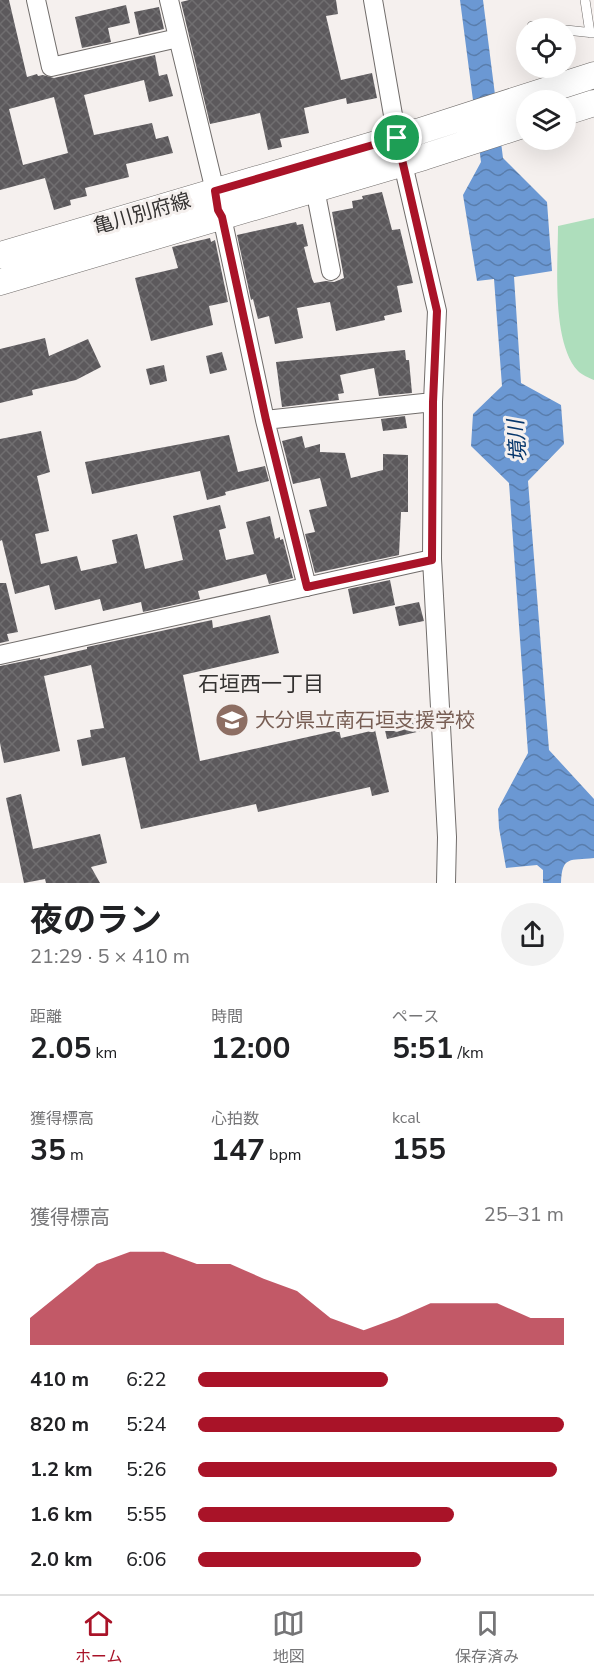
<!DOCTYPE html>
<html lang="ja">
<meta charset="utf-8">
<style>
body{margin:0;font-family:"Nunito Sans","Noto Sans JP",sans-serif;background:#f2f2f2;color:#202124;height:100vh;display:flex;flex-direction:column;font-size:22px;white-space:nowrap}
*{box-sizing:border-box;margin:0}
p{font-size:20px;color:#757577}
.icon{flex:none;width:33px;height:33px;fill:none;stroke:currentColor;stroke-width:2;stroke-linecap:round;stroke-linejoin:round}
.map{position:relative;height:883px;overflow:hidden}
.side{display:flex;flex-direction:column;background:#fff;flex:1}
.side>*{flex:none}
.tools{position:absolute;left:516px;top:18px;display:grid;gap:12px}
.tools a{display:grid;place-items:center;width:60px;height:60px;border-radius:50%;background:#fff;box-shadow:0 6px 24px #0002;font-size:30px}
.pin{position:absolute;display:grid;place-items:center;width:51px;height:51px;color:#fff;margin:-26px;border:3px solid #fff;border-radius:50%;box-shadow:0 2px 6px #0007}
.round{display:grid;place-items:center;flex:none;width:63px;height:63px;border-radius:32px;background:#f2f2f2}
.head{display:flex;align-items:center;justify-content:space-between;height:102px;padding:0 30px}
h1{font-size:33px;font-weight:700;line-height:45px}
.metrics{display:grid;grid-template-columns:repeat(3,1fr);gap:9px;height:102px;padding:6px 30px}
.metrics div{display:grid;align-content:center}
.metrics b{font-size:30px;font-weight:700}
.metrics small{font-size:16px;font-weight:400}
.metrics p{font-size:16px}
.chart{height:168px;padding:12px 30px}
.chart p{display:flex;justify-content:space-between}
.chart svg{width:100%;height:108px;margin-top:6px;fill:#a91328;opacity:.7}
ul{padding:0 30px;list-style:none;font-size:20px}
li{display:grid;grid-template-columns:96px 72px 1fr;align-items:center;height:45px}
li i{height:15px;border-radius:8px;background:#a91328}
.tabs{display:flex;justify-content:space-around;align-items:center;height:84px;border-top:2px solid #e0e0e0;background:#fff;font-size:16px;color:#757577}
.tabs a{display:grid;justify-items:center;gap:3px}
.tabs .selected{color:#a91328}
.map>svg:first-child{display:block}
.green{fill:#aedebc}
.water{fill:url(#water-waves)}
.building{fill:url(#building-cross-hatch);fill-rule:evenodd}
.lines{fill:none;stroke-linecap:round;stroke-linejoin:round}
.service-casing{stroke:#716d6b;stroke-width:10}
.minor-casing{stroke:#716d6b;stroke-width:20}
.secondary-casing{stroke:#716d6b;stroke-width:27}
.service{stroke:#fff;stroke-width:9}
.minor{stroke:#fff;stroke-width:18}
.secondary{stroke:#fff;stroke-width:26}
.route-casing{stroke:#fff;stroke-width:12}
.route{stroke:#a91328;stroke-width:8}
.labels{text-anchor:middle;stroke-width:6;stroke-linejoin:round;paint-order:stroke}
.street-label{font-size:20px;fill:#333130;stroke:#f5f0ee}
.education-label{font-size:20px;fill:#785e54;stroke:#f5f0ee;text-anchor:start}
.water-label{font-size:21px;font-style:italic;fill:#07376c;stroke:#f5f0ee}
.neighbourhood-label{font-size:21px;fill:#333130;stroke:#f5f0ee}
</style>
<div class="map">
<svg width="594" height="883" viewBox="0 0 594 883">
<defs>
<pattern id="water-waves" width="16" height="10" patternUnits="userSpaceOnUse" patternTransform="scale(1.5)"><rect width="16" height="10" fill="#6b98d3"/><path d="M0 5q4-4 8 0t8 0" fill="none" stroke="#597dac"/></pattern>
<pattern id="building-cross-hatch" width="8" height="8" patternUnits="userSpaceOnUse" patternTransform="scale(1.5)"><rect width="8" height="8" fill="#5c595c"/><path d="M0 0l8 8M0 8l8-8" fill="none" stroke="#706e70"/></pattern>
</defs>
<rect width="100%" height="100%" fill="#f5f0ee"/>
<!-- green -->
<path class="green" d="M594,218V380C589,378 582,375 578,371C551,342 558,263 558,226Z"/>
<!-- water -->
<path class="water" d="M460,0H483L503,158L547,202L552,271L514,277L521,383L561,405L564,444L528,481L549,750L594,799V858C570,861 562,855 561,883H543V870L537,865L506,868L499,828L498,809L528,753L509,483L471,446L473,414L502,386L494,279L477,281L463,195L481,162Z"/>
<!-- building -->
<path class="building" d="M0,0H9L27,77L37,74L38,76L43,75L54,78L155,55L159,76L167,74L173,96L149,102L144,80L84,95L94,135L152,123L156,139L168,136L173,153L126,164L129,177L85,188L87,196L70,200L71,205L54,210L45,178L0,190ZM54,97L68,153L23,165L9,109Z
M189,0H336L338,14L326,16L341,80L372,73L377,98L347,104L346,98L304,108L309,133L280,139L282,147L268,150L260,113L210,124L181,2Z
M126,5L130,23L108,28L111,42L82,48L75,17Z
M159,7L164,29L139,35L134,12Z
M382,192L392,230L400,229L413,283L397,286L402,312L384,316L385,320L336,331L330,302L297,308L303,338L275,344L269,316L258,319L253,299L251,300L237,235L296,222L297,225L303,224L308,246L304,247L312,279L314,283L326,281L334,282L344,278L332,212L353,208L352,201L363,199L362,196Z
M210,238L211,242L215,240L228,302L209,306L213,325L151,341L135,278L178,268L172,247Z
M45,338L49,356L88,339L101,367L76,380L32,390L33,395L0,403V349Z
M405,350L406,360H409L412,393L379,396L374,368L340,375L344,393L338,394L339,400L282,407L276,362Z
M222,352L227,370L210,374L206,356Z
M164,365L167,381L150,385L146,369Z
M405,416L407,428L383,431L381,419Z
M41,431L50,472L37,476L49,531L35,534L41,564L77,556L81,571L117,563L112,540L137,534L145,569L183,560L173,516L220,505L226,528L219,530L226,560L254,554L246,522L270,516L275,539L280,537V540L283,539L293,578L269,584L266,574L198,591L200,599L143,612L141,602L103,611L100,599L55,610L49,585L15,594L2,540L0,541V439Z
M229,435L238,472L265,466L269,481L225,492L226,495L207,500L200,471L92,494L85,462Z
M302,436L305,448L320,444V452L345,453L351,478L383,470V454L408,455V512H401L399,555L315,573L305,534L315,532L309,510L327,506L320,478L293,484L282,441Z
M390,580L395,605L353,614L348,589Z
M0,583H6L18,632L7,634L9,641L0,643Z
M419,602L424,621L399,626L395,607Z
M270,615L279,653L183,675L200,761L339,730L341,738L375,730L389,792L372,796L370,787L258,812L256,804L141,829L125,757L82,766L77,740L91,737L90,730L104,728L91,665L44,676L60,751L4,763L0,743V666L40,658V660L87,649V647L212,620L213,628Z
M417,714L421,731L387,739L383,722Z
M21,794L33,849L100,834L107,863L91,867L100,883H46L45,879L24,883L6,798Z"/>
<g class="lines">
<defs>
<path id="service" d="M585,0L590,33
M532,26L551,28
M566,30L594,33"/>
<path id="minor" d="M36,0L51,67L178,38
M169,0L215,191L217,210L222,217L265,420L307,587
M373,0L397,138L437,311L433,402L432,559L447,837L446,883
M315,189L331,271
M265,420L433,402
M0,655L432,559"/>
<path id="secondary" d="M566,112L594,103
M0,255L420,131L594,75
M0,282L424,157L526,124"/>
</defs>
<!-- service casing -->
<use href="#service" class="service-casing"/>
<!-- minor casing -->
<use href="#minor" class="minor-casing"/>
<!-- secondary casing -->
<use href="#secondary" class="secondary-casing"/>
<!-- service -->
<use href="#service" class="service"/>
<!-- minor -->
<use href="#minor" class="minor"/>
<!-- secondary -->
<use href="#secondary" class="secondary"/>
</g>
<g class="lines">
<defs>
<path id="route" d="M397,138L437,311L433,402L432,560L307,587L266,420L222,217L218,210L215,191Z"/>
</defs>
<!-- route casing -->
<use href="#route" class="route-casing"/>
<!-- route -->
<use href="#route" class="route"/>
</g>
<!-- icons -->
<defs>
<symbol id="school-disc" viewBox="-11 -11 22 22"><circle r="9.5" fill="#8d6e63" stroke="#f5f0ee"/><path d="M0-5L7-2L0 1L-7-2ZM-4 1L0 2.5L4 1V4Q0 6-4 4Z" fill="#fff"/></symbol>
</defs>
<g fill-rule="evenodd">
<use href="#school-disc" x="213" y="701" width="38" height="38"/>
</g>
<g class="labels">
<!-- street labels -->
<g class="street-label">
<text transform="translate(142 213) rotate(-16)" y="7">亀川別府線</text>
</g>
<!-- education labels -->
<g class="education-label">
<text x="255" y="727">大分県立南石垣支援学校</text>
</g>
<!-- water labels -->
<g class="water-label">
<text transform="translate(517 441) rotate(-94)" y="7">境川</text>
</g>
<!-- neighbourhood labels -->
<g class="neighbourhood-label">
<text x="261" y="691">石垣西一丁目</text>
</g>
</g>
</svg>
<div class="tools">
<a><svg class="icon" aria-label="locate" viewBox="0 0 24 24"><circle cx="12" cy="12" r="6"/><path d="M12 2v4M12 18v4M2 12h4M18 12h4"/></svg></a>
<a><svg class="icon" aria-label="layers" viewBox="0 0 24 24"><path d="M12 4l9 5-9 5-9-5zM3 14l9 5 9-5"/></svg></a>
</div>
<div class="pin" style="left:397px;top:138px;background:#1e9e55"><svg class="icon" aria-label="arrive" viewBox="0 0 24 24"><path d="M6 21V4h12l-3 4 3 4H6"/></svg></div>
</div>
<section class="side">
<div class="head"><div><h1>夜のラン</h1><p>21:29 · 5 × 410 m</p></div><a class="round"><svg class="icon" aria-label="share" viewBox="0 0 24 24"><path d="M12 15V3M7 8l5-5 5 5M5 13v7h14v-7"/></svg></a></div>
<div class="metrics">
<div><p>距離</p><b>2.05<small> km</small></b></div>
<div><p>時間</p><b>12:00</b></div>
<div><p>ペース</p><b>5:51<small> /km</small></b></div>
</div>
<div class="metrics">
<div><p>獲得標高</p><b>35<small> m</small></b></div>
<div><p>心拍数</p><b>147<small> bpm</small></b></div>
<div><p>kcal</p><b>155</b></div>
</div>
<div class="chart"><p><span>獲得標高</span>25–31 m</p>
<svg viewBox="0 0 160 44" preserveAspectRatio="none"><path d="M0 44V33L10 22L20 11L30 6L40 6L50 11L60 11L70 17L80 22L90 33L100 38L110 33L120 27L130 27L140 27L150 33L160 33V44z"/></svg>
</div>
<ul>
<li><b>410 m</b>6:22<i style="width:52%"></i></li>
<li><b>820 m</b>5:24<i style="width:100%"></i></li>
<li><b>1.2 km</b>5:26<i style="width:98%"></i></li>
<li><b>1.6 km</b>5:55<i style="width:70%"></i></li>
<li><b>2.0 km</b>6:06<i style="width:61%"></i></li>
</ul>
</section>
<nav class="tabs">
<a class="selected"><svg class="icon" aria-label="home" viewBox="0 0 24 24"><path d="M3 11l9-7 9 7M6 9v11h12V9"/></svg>ホーム</a>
<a><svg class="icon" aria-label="map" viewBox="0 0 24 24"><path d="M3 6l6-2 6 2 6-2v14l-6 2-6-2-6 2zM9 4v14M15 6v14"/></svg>地図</a>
<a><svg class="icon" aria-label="saved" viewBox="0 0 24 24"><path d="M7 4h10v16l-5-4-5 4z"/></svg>保存済み</a>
</nav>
